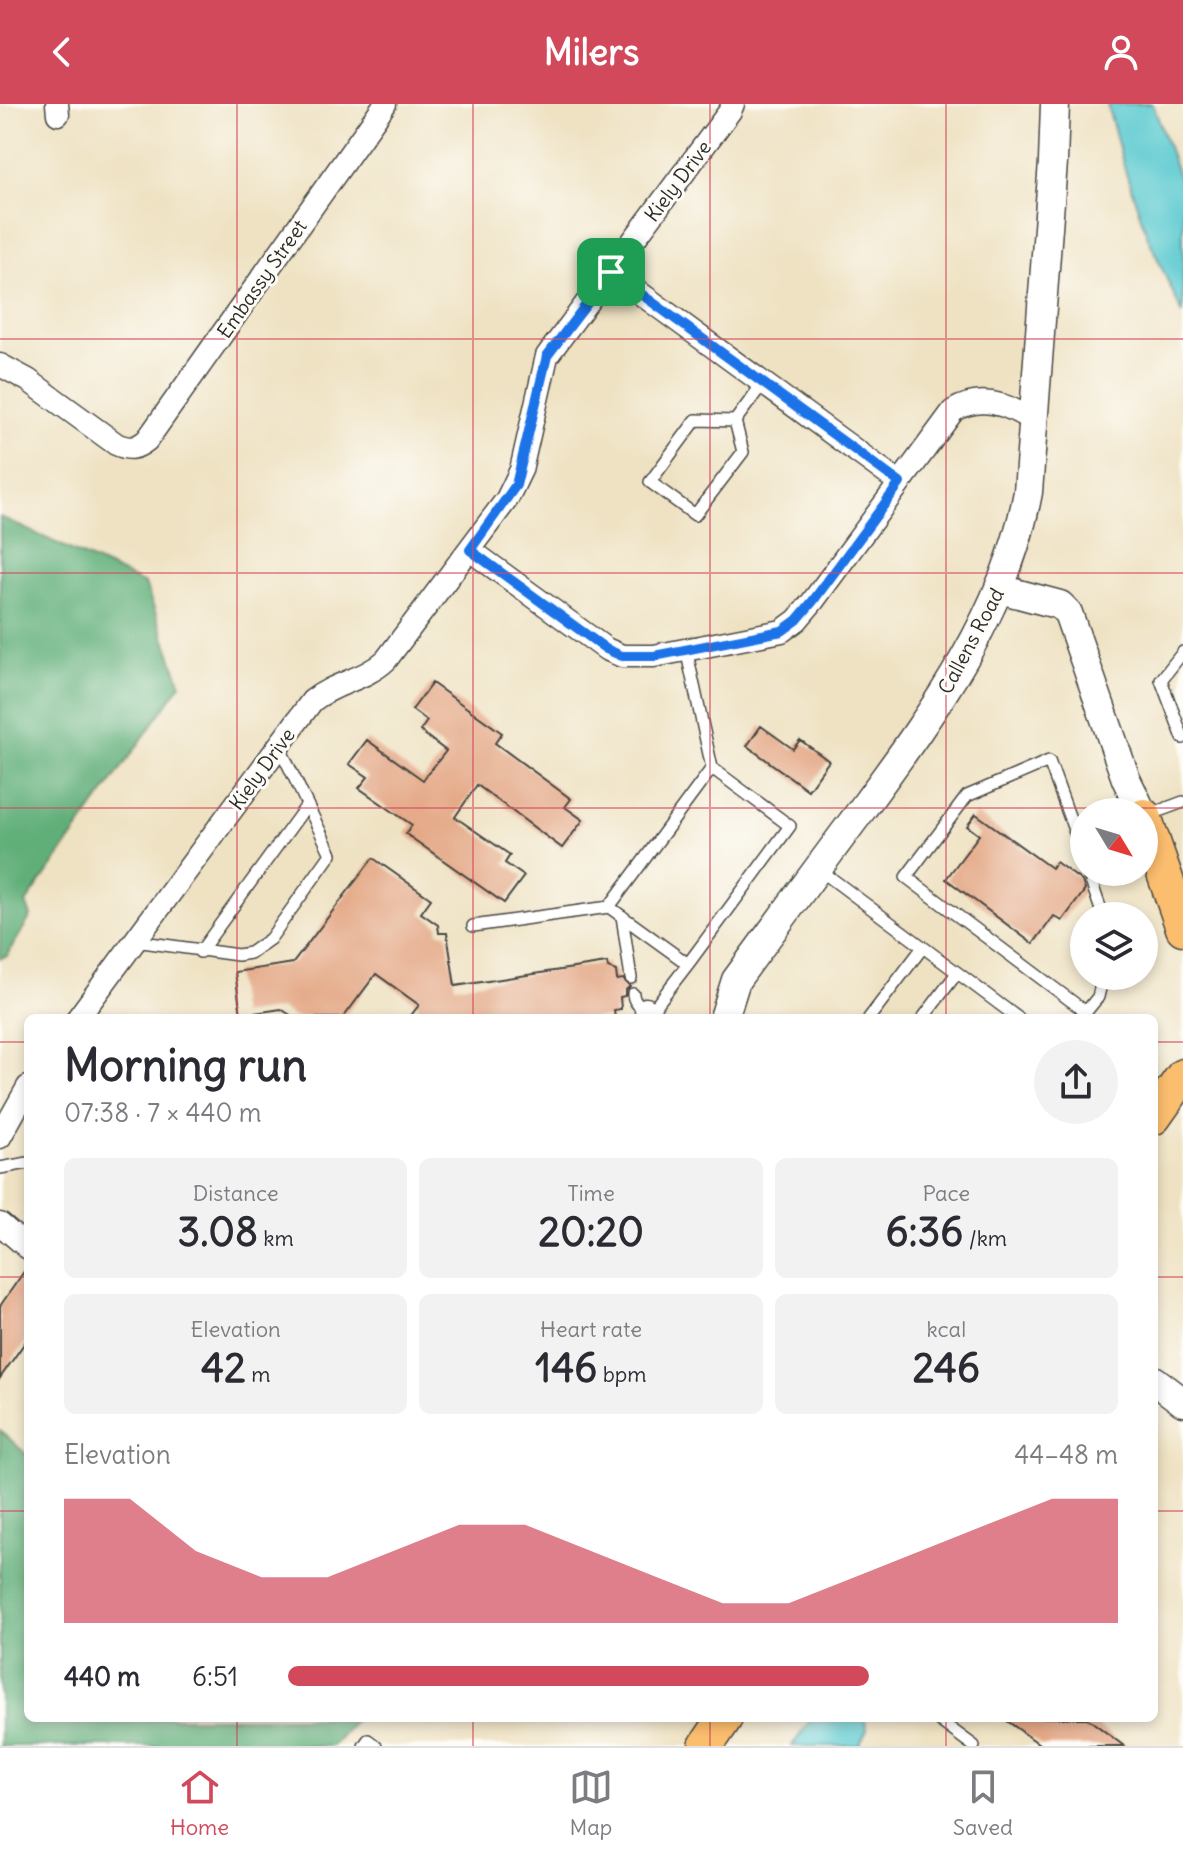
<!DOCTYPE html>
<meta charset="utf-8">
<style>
body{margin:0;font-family:Delius,sans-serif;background:#f2f2f3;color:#2b2b33;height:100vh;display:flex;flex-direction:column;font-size:30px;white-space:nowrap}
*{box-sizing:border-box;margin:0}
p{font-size:26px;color:#7c7c81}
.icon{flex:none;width:44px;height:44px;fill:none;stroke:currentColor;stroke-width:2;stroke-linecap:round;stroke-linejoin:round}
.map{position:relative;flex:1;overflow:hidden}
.sheet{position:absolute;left:24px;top:910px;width:1134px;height:708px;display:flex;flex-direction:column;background:#fff;border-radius:12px;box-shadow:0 4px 12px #0003}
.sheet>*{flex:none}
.needle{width:52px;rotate:128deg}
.fabs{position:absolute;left:1070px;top:694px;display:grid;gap:16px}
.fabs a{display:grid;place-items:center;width:88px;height:88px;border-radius:50%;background:#fff;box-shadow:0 4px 12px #0003;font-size:40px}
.pin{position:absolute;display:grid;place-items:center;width:68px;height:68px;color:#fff;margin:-34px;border-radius:16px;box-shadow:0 4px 12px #0006}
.round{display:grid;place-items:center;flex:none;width:84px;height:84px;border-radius:42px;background:#f2f2f3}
.overview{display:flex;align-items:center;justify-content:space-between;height:136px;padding:0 40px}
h1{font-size:44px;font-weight:800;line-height:60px}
.metrics{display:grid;grid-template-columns:repeat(3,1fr);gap:12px;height:136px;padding:8px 40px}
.metrics div{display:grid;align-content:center;border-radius:12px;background:#f2f2f3;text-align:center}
.metrics b{font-size:40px;font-weight:800}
.metrics small{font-size:22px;font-weight:400}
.metrics p{font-size:22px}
.chart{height:224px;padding:16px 40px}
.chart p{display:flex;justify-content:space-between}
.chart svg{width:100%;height:144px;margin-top:8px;fill:#d1495b;opacity:.7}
ul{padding:0 40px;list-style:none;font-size:26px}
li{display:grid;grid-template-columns:128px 96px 1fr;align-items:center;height:60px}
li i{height:20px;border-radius:10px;background:#d1495b}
header{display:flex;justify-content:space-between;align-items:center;height:104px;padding:0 40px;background:#d1495b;color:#fff;font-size:36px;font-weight:800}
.tab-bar{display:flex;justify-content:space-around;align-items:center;height:112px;border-top:2px solid #e1e1e2;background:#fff;font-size:22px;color:#7c7c81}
.tab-bar a{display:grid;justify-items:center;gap:4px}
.tab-bar .selected{color:#d1495b}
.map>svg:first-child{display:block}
.forest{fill:#60af79;stroke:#466d52;stroke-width:2}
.water{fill:#5ccad0;stroke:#447a7e;stroke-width:2}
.building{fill:#e4a886}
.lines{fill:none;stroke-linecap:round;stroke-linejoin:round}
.service-casing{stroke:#484642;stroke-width:14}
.minor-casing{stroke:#484642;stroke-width:25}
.tertiary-casing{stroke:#484642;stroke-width:31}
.primary-casing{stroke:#484642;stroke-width:37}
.service{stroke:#fff;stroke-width:11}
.minor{stroke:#fff;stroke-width:22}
.tertiary{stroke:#fff;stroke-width:28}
.primary{stroke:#fbbd6e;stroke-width:34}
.route-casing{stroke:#fff;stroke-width:16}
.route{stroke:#1a73e8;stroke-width:10}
.grid{fill:none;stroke:#d1495b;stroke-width:2;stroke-opacity:0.55}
.labels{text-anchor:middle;stroke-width:6;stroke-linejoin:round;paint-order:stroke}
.street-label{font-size:20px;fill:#2b2b2b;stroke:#fdfcf7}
</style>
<header><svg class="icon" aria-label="back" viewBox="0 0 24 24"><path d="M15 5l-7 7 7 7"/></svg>Milers<svg class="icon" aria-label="person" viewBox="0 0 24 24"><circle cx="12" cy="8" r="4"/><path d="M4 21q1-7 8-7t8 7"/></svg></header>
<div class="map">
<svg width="1183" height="1642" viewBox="0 0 1183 1642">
<rect width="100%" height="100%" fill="#fdfcf7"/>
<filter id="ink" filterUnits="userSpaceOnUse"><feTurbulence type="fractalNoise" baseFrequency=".0125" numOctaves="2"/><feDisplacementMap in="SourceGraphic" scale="16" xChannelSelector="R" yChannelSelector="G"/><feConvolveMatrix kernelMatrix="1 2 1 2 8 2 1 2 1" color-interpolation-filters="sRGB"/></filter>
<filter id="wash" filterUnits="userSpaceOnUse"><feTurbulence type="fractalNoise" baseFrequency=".006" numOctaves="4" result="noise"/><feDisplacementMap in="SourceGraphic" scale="32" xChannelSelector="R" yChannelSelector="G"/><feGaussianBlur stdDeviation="1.8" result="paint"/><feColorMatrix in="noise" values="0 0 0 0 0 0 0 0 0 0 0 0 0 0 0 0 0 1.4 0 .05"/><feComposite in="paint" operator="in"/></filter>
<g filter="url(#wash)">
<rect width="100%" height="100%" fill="#efe2c3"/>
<!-- forest -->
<path class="forest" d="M0,413L145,480L181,580L26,799L31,812L7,852L0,854Z
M0,1326L28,1352V1614H357L332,1642H0Z"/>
<!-- water -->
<path class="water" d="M1107,0H1153L1183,86V211L1147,131L1125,66Z
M812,1614H864L867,1626L859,1642H792Z"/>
<g id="blocks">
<!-- building -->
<path class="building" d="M432,579L502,629L495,639L571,695L565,703L583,716L562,744L477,681L455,713L510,751L505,759L524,772L504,799L406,730L412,721L359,684L368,673L349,660L367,636L423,676L446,647L420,627L427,617L412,606Z
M761,622L793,645L800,636L829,657L808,686L747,642Z
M976,710L1051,764L1056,758L1082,777L1085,786L1062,817L1054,812L1033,840L946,775L979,731L967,722Z
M373,754L431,795L421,809L438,821L439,829H447L455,882L607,859L608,864L616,867L617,876L623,875L630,882L625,887V892L620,893L621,905L614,906L615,914H409L419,901L376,870L343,914H295L281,905L241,911L235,868L293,859Z
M28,1162V1234L0,1274V1202Z
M1003,1614H1087L1124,1642H1042Z"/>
</g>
</g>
<g filter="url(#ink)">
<use href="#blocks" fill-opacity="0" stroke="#484642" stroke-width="2"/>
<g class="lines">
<defs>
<path id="service" d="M735,317L696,316L650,378L695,411L743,348L735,317L763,279
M686,545L712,664L790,722L688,860L609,803L712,664
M1183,548L1161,576L1183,634
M1148,711L1183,698
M1082,732L1077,734L1084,755
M1077,734L1049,657L967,692L906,773L1086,908
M820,766L1018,914
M1088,768L1103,812
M622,812L631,874
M473,822L609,803
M135,837L238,851L250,849L270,835L331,750L279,642
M200,848L307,701
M633,890C634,901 645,908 655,903L688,860
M869,914L923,843
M923,914L957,869
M1081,914L1098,893L1103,872
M0,1064L28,1059
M936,1614L974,1642
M364,1642L368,1636L376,1642"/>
<path id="minor" d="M57,0L58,10
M611,168L900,379
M0,261L28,276L116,340C129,346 136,345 147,336L385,0
M470,446L606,545L622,552H654L782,527L797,516L813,497L953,307C980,290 1008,300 1033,317
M646,905L647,914
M78,914L312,597C335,578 365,576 386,556L507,395L521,366L547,252L730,7L733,0
M0,1033L28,983
M0,1120L28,1144"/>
<path id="tertiary" d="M1000,485L1060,501L1068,509L1126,675L1142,708
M724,914L736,876C778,819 820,761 863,704C934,607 1006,509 1028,388L1053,58L1055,0
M1154,1276L1183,1298"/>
<path id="primary" d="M1144,712L1183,824
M1154,1013L1183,972
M706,1642L725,1614"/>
</defs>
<!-- service casing -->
<use href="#service" class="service-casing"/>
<!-- minor casing -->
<use href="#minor" class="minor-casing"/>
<!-- tertiary casing -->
<use href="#tertiary" class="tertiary-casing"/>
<!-- primary casing -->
<use href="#primary" class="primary-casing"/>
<!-- service -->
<use href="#service" class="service"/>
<!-- minor -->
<use href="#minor" class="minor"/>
<!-- tertiary -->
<use href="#tertiary" class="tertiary"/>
<!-- primary -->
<use href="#primary" class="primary"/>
</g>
</g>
<g class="lines" filter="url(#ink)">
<defs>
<path id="route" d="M611,168L900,379L813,497L797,516L782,527L654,552H622L606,545L470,446L516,381L547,252Z"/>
</defs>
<!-- route casing -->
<use href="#route" class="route-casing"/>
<!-- route -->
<use href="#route" class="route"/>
</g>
<!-- grid -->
<path class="grid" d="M237,0V914M473,0V914M710,0V914M946,0V914M0,235H1183M0,469H1183M0,704H1183M0,938H28M1154,938H1183M0,1173H28M1154,1173H1183M0,1407H28M1154,1407H1183M237,1614V1642M473,1614V1642M710,1614V1642M946,1614V1642"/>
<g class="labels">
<!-- street labels -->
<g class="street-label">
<text transform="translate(678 77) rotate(-53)" y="7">Kiely Drive</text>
<text transform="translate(262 175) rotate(-55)" y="7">Embassy Street</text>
<text transform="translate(971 537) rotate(-62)" y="7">Callens Road</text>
<text transform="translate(262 665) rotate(-54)" y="7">Kiely Drive</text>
</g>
</g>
</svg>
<div class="fabs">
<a><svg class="needle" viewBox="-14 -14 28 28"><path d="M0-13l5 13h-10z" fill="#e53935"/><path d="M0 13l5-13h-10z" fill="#7c7c81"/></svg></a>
<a><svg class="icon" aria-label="layers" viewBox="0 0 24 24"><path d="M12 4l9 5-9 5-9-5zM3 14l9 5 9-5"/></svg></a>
</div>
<div class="pin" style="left:611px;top:168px;background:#1e9e55"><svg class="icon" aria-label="arrive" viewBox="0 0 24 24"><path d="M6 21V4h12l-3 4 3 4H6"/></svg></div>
<section class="sheet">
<div class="overview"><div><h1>Morning run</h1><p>07:38 · 7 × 440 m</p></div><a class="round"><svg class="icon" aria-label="share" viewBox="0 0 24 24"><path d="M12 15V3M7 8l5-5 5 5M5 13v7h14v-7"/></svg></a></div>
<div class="metrics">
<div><p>Distance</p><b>3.08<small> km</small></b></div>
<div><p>Time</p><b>20:20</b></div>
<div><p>Pace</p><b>6:36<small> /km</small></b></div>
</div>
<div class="metrics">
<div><p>Elevation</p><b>42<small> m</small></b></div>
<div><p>Heart rate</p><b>146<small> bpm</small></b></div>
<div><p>kcal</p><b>246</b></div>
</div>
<div class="chart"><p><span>Elevation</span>44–48 m</p>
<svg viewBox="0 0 160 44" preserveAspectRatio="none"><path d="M0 44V6L10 6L20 22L30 30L40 30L50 22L60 14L70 14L80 22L90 30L100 38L110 38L120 30L130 22L140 14L150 6L160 6V44z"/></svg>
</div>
<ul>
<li><b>440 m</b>6:51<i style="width:70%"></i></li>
</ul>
</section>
</div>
<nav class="tab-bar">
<a class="selected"><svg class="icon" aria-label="home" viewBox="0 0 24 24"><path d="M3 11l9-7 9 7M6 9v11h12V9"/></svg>Home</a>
<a><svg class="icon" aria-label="map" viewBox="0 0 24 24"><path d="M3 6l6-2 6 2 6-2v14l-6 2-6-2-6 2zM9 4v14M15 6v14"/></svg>Map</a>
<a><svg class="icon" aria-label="saved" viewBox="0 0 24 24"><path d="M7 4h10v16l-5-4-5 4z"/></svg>Saved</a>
</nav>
